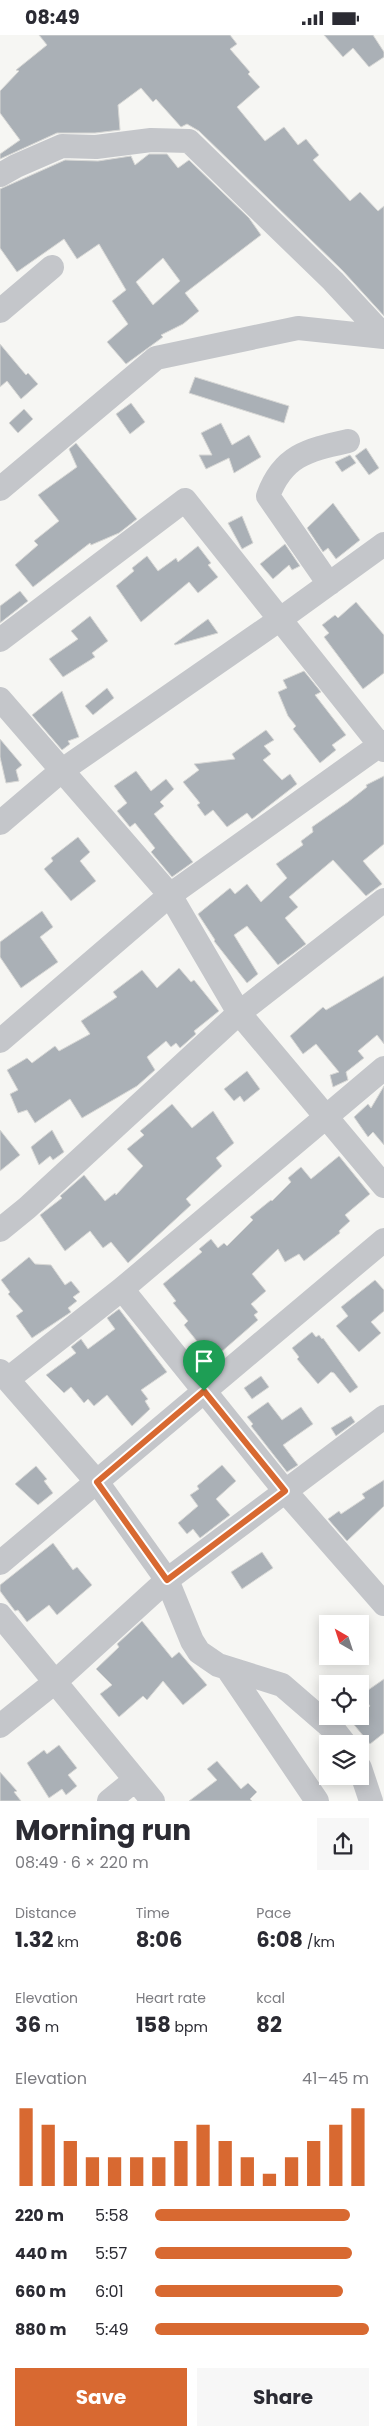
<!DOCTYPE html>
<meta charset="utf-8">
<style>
body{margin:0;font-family:Poppins,sans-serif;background:#f7f7f7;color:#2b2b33;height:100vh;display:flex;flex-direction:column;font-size:19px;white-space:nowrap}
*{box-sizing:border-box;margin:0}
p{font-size:16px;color:#7c7c81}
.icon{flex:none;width:28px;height:28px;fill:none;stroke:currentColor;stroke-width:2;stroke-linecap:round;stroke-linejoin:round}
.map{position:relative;height:1766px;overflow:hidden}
.panel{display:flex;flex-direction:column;background:#fff;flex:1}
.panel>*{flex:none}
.needle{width:32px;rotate:321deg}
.tools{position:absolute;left:319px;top:1580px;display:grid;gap:10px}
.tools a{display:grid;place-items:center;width:50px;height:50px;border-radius:0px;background:#fff;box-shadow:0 2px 12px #0003;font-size:25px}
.pin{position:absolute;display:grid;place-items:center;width:42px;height:42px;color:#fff;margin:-51px -21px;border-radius:50% 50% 50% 0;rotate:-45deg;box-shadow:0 0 5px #0007}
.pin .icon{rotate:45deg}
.round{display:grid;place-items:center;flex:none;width:52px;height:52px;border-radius:0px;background:#f7f7f7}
.summary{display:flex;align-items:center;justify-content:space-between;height:85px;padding:0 15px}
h1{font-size:28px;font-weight:700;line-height:38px}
.stats{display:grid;grid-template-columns:repeat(3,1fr);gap:8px;height:85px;padding:5px 15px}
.stats div{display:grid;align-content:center}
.stats b{font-size:21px;font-weight:700}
.stats small{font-size:14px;font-weight:400}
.stats p{font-size:14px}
.chart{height:140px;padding:10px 15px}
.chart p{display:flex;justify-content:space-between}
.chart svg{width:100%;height:90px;margin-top:5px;stroke:#d86931;stroke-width:6}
.cta{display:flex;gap:10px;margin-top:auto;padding:10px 15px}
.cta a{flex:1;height:58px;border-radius:0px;background:#d86931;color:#fff;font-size:20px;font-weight:700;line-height:58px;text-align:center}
.cta a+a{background:#f7f7f7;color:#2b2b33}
ul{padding:0 15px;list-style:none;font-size:16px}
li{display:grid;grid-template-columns:80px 60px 1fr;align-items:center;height:38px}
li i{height:12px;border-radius:6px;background:#d86931}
.status{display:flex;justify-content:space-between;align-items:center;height:35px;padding:0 25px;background:#fff;direction:ltr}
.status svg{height:14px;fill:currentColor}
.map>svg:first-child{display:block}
.building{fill:#aab0b6;stroke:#d7d7d5;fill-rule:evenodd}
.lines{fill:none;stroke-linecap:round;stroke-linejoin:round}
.minor{stroke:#c4c6ca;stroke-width:24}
.route-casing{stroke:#fff;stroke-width:10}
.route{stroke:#d86931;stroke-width:6}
</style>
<div class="status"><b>08:49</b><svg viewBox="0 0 49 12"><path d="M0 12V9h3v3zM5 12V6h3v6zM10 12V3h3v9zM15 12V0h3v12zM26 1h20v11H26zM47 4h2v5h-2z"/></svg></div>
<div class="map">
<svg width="384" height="1766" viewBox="0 0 384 1766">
<rect width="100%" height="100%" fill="#f6f6f3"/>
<!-- building -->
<path class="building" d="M39,0H230L237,9L230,14L250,37L248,39L260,52L237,72L265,106L284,92L298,110L306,104L319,120L313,125L350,166L360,157L378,176L384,171V281L343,236L199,96L187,89L181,92L156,64L153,67L141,53L118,70L120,95L95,98H57L0,124V119L20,105L0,78V56L19,36L16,35L47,10Z
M324,0H373L384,17V22L369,32L353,13L343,22Z
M149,119H167L178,133L189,125L249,183L261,200L185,258L199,276L183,289L161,300L163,302L126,329L107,307L128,289L112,266L126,255L99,209L77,224L64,204L17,237L0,213V154L65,125L98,126L131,121L135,130ZM163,223L180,246L153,270L136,247Z
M0,309L26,340L28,338L38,349L21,364L7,346L0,352Z
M195,342L289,371L284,388L189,358Z
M131,368L145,387L130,399L116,379Z
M24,374L33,384L18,398L9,388Z
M221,388L232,410L249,400L261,422L234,438L229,423L206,434L199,420H212L201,398Z
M76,408L137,484L119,498L91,510L90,508L33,552L15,530L38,510L34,506L59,486L38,460L77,432L69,414Z
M366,413L379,433L369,440L355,421Z
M350,420L356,428L342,437L335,427Z
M333,468L360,505L336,524L328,513L323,517L307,493Z
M242,481L253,508L242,514L228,488Z
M285,509L300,531L292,535L289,530L273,544L260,529Z
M198,511L211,528L208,530L218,542L198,558L189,547L141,587L116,551L134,536L132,533L147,521L158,536L176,523L178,527Z
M20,556L28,566L0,588V571Z
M356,567L384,600V638L363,654L324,602L329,598L322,590L335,580L338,583Z
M90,581L108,606L92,618L95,622L63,642L49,624L78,604L71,596Z
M208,584L218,598L175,610L174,609Z
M304,636L321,657L315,660L346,700L332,710L336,715L320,728L293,694L296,691L288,681L278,657L287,653L283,645Z
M107,653L114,663L93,680L85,671Z
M62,656L79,702L68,706L70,709L62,715L32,680Z
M266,695L274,705L264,711L271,719L263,725L282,745L290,739L297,749L252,784L247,778L227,792L213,775L205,781L197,770L200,768L183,747L199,735L194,729L235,724L232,719Z
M0,704L22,730L16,735L19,746L6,748L0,722Z
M136,736L151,756L166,744L174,754L160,767L164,771L154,779L193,827L172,842L151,817L155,813L135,788L130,792L117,776L127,768L114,751Z
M384,741V809L363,826L382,849L366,861L333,825L289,862L298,872L285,883L306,909L278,930L247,891L234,900L258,939L247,948L214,906L215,905L198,879L230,853L235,859L247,849L261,867L287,843L276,829L303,810L301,806L313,797L312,792L348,767L367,752L366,750Z
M78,802L90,817L80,826L96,846L71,866L44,834L53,826L51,823Z
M42,876L53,892L40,902L58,927L21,953L0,922V907Z
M179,933L191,947L194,945L219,976L194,996L196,999L180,1013L176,1008L171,1012L166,1006L147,1022L155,1035L137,1051L82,1083L70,1064L35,1088L27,1075L18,1078L10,1059L18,1055L7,1035L27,1023L32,1028L55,1011L59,1016L90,999L81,986L117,962L113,957L142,935L157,953Z
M384,941V1009L377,1000L358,1016L364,1023L346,1037L348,1045L333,1052L330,1040L339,1037L316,1009L303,1019L290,1001L323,972L326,975Z
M247,1036L260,1054L244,1067L240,1061L234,1066L224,1054Z
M384,1051V1110L373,1097L368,1102L354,1082L368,1069L371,1073Z
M172,1069L192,1093L213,1076L234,1108L216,1123L222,1131L186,1164L191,1170L128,1228L111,1207L103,1213L90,1196L65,1216L40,1180L62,1163L60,1161L84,1140L105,1166L115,1158L116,1160L143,1131L127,1114L144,1100L140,1096Z
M0,1095L20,1120L0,1136Z
M52,1095L64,1117L53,1125L50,1121L39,1130L31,1112Z
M339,1121L370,1159L345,1180L350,1186L339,1196L340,1198L304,1226L299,1219L285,1227L278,1214L252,1239L266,1256L251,1269L258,1277L254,1280L258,1285L212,1325L184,1290L188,1286L173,1268L176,1266L163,1249L202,1217L199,1214L211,1204L218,1213L224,1208L227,1211L253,1185L250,1182L271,1165L272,1166L291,1147L288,1143L301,1132L311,1144Z
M29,1222L35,1229L51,1230L65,1250L71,1246L80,1257L73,1262L77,1266L68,1273L71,1277L32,1303L16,1281L23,1276L8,1259L10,1257L1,1245Z
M375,1245L384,1255V1276L371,1287L381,1298L359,1317L336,1291L348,1281L341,1272Z
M119,1274L167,1337L141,1355L148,1364L145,1366L150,1374L132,1391L107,1360L94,1371L88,1364L84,1368L71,1352L64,1358L46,1340L76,1318L71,1312L81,1304L88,1314L115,1294L107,1283Z
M312,1297L316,1302L319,1300L322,1304L323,1303L358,1352L350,1358L334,1338L331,1337L318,1349L297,1324L299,1322L292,1313Z
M261,1341L269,1352L252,1364L244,1353Z
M268,1367L282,1385L301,1372L313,1389L283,1410L298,1430L287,1437L251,1391L253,1389L247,1382Z
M351,1381L355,1387L336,1401L331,1393Z
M222,1430L236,1446L216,1464L230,1480L200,1503L193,1494L187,1499L178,1488L198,1471L190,1460L199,1454L197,1451Z
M36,1431L47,1444L44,1446L53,1458L38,1470L15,1449Z
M384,1445V1471L347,1506L328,1484L339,1476L341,1479L365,1463L362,1459Z
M53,1508L73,1535L77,1532L92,1550L57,1580L49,1570L27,1587L18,1575L15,1576L0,1556V1550Z
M262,1517L273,1533L242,1554L231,1537Z
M142,1586L172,1623L179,1617L207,1650L183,1670L163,1646L147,1665L143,1661L119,1682L100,1659L112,1650L96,1634L119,1612L117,1609Z
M384,1644V1698L370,1709L351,1686L370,1671L361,1660Z
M59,1710L77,1733L68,1740L77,1751L66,1760L62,1754L49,1763L27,1728L44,1715L47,1719Z
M217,1726L241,1754L248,1748L257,1757L250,1764L252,1766H189L217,1745L207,1734Z
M0,1737L17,1756L14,1757L21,1766H0Z"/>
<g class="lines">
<!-- minor -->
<path class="minor" d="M0,140L16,131L62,111L96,112L151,105L189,106L333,246L384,301
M0,276L52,232
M0,454L156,323L298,293L384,302
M329,549L268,461C283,420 308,415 348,406
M0,605L185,465L384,715
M0,664L170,860L239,978L384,1151
M0,788L61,736L279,585L384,509
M0,1006L170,860L384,707
M0,1195L27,1173L239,978L384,865
M122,1254L285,1456L384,1569
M0,1336L97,1447L167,1545L192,1606L199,1617L218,1630L282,1650L334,1695L345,1709
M8,1344L122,1254L384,1033
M0,1528L384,1205
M0,1580L153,1766
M227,1633L317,1766
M0,1691L55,1647L167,1545L384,1382
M360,1733L371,1766
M109,1766L135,1745"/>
</g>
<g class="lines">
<defs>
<path id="route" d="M204,1356L285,1456L167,1545L97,1447Z"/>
</defs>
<!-- route casing -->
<use href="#route" class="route-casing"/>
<!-- route -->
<use href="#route" class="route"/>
</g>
</svg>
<div class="tools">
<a><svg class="needle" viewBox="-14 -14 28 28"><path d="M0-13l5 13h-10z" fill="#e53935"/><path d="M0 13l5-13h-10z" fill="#7c7c81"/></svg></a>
<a><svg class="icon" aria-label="locate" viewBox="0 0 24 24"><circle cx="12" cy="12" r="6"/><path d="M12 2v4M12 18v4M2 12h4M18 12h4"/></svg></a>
<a><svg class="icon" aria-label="layers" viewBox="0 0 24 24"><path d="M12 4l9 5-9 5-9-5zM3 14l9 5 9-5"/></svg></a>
</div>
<div class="pin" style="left:204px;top:1356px;background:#1e9e55"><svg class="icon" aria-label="arrive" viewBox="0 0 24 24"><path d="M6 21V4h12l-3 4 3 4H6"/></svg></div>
</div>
<section class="panel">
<div class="summary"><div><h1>Morning run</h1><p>08:49 · 6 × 220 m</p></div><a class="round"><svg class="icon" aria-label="share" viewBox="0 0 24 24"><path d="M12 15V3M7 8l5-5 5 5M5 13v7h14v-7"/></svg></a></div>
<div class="stats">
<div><p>Distance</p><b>1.32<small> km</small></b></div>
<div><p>Time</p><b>8:06</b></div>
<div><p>Pace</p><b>6:08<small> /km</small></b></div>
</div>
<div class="stats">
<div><p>Elevation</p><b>36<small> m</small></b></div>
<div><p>Heart rate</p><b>158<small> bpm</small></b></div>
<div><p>kcal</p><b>82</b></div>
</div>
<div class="chart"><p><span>Elevation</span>41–45 m</p>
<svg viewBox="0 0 160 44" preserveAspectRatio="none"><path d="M5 44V6M15 44V14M25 44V22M35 44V30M45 44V30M55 44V30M65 44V30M75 44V22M85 44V14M95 44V22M105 44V30M115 44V38M125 44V30M135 44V22M145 44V14M155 44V6"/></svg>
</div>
<ul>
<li><b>220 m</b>5:58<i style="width:91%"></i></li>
<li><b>440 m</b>5:57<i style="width:92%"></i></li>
<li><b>660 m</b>6:01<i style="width:88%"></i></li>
<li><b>880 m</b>5:49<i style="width:100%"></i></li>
</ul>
<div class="cta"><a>Save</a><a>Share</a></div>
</section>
